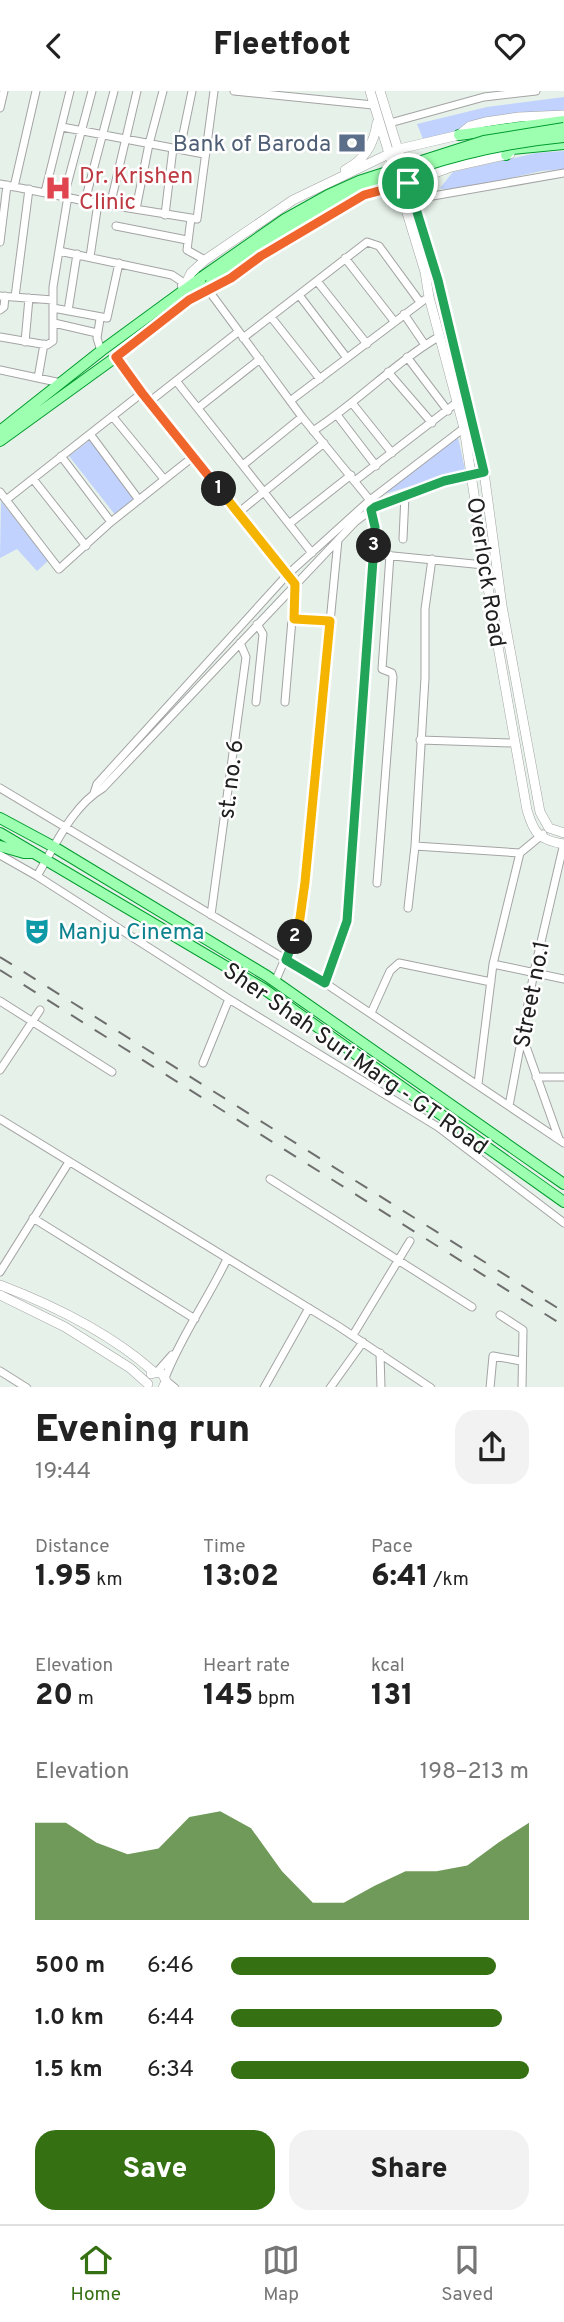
<!DOCTYPE html>
<meta charset="utf-8">
<style>
body{margin:0;font-family:Overpass,sans-serif;background:#f2f2f2;color:#222;height:100vh;display:flex;flex-direction:column;font-size:26px;white-space:nowrap}
*{box-sizing:border-box;margin:0}
p{font-size:23px;color:#767676}
.icon{flex:none;width:38px;height:38px;fill:none;stroke:currentColor;stroke-width:2;stroke-linecap:round;stroke-linejoin:round}
.map{position:relative;height:1296px;overflow:hidden}
.sheet{display:flex;flex-direction:column;background:#fff;flex:1}
.sheet>*{flex:none}
.pin{position:absolute;display:grid;place-items:center;width:60px;height:60px;color:#fff;margin:-30px;border:4px solid #fff;border-radius:50%;box-shadow:0 2px 7px #0007}
.km{position:absolute;width:35px;height:35px;margin:-18px;border-radius:50%;background:#222;color:#fff;font-size:19px;line-height:35px;text-align:center}
.round{display:grid;place-items:center;flex:none;width:74px;height:74px;border-radius:21px;background:#f2f2f2}
.head{display:flex;align-items:center;justify-content:space-between;height:119px;padding:0 35px}
h1{font-size:38px;font-weight:800;line-height:52px}
.metrics{display:grid;grid-template-columns:repeat(3,1fr);gap:10px;height:119px;padding:7px 35px}
.metrics div{display:grid;align-content:center}
.metrics b{font-size:30px;font-weight:800}
.metrics small{font-size:19px;font-weight:400}
.metrics p{font-size:19px}
.chart{height:196px;padding:14px 35px}
.chart p{display:flex;justify-content:space-between}
.chart svg{width:100%;height:126px;margin-top:7px;fill:#357013;opacity:.7}
.action{display:flex;gap:14px;margin-top:auto;padding:14px 35px}
.action a{flex:1;height:80px;border-radius:21px;background:#357013;color:#fff;font-size:28px;font-weight:800;line-height:80px;text-align:center}
.action a+a{background:#f2f2f2;color:#222}
ul{padding:0 35px;list-style:none;font-size:23px}
li{display:grid;grid-template-columns:112px 84px 1fr;align-items:center;height:52px}
li i{height:18px;border-radius:9px;background:#357013}
header{display:flex;justify-content:space-between;align-items:center;height:91px;padding:0 35px;background:#fff;font-size:32px;font-weight:800}
.dock{display:flex;justify-content:space-around;align-items:center;height:98px;border-top:2px solid #e0e0e0;background:#fff;font-size:19px;color:#767676}
.dock a{display:grid;justify-items:center;gap:4px}
.dock .current{color:#357013}
.map>svg:first-child{display:block}
.park{fill:#c0d2fd}
.lines{fill:none;stroke-linecap:round;stroke-linejoin:round}
.minor-casing{stroke:#a4a4a4;stroke-width:9}
.tertiary-casing{stroke:#a4a4a4;stroke-width:10}
.primary-casing{stroke:#009c2e;stroke-width:12}
.minor{stroke:#fff;stroke-width:7}
.tertiary{stroke:#fff;stroke-width:9}
.primary{stroke:#9dffb0;stroke-width:10}
.rail{stroke:#6e6e6e;stroke-width:2;stroke-dasharray:14 14;stroke-linecap:butt}
.primary-bridge-casing{stroke:#009c2e;stroke-width:12;stroke-linecap:butt}
.primary-bridge{stroke:#9dffb0;stroke-width:10}
.split-1-casing{stroke:#fff;stroke-width:14}
.split-2-casing{stroke:#fff;stroke-width:14}
.split-3-casing{stroke:#fff;stroke-width:14}
.split-4-casing{stroke:#fff;stroke-width:14}
.split-1{stroke:#f0652b;stroke-width:9}
.split-2{stroke:#f5b400;stroke-width:9}
.split-3{stroke:#22a559;stroke-width:9}
.split-4{stroke:#22a559;stroke-width:9}
.labels{text-anchor:middle;stroke-width:5;stroke-linejoin:round;paint-order:stroke}
.service-label{font-size:23px;fill:#4e5e75;stroke:#fff;text-anchor:end}
.health-label{font-size:23px;fill:#be3a42;stroke:#fff;text-anchor:start}
.street-label{font-size:23px;fill:#202020;stroke:#fff}
.culture-label{font-size:23px;fill:#0d838f;stroke:#fff;text-anchor:start}
</style>
<header><svg class="icon" aria-label="back" viewBox="0 0 24 24"><path d="M15 5l-7 7 7 7"/></svg>Fleetfoot<svg class="icon" aria-label="heart" viewBox="0 0 24 24"><path d="M12 20l-8-8c-3-5 5-10 8-4 3-6 11-1 8 4z"/></svg></header>
<div class="map">
<svg width="564" height="1297" viewBox="0 0 564 1297">
<rect width="100%" height="100%" fill="#e6f1e9"/>
<!-- park -->
<path class="park" d="M564,6V25L490,34L423,48L417,33L487,16Z
M564,60V78L541,80L450,101L440,97L453,81L536,62Z
M458,346L465,379L381,404Z
M90,349L140,405L116,425L69,365Z
M1,410L48,470L37,480L17,458L0,467Z"/>
<g class="lines">
<defs>
<path id="minor" d="M234,0L373,14
M0,17L4,0
M390,32L484,6L536,0
M62,36L204,63
M180,58L192,0
M0,93L85,110L197,128L214,0
M14,96L36,0
M45,101L70,0
M64,105L92,0
M410,109L564,82
M85,110L114,0
M110,115L137,0
M136,118L149,53L163,0
M165,124L173,57
M191,127L187,159L205,169
M116,135L187,149
M0,151L7,94
M59,160L172,184L181,190L182,198
M90,166L98,112
M345,167L394,230
M317,190L367,253
M209,200L302,326L373,413
M299,204L347,267
M0,205L53,209
M15,206L29,98
M53,217L107,227L119,172
M0,219L4,216L5,205
M68,220L77,163
M404,223L425,254
M271,226L320,288
M100,228L97,247L101,260
M54,232L97,242
M0,246L47,254L53,250V196L68,105
M243,247L367,151L379,155L420,211
M25,251L29,207
M116,266L142,302L295,493L285,611
M407,266L448,320
M0,279L61,292
M388,281L432,332
M38,287L44,253
M177,291L312,462
M290,310L424,209
M149,311L238,241
M352,312L392,362
M198,317L260,268
M337,324L376,375
M113,326L164,388
M313,340C358,311 394,272 440,245
M90,343L139,409
M61,365L111,431
M243,374L302,326
M484,381C442,386 387,405 355,431L103,697C72,715 55,755 37,785L229,908L438,1036L564,1132
M33,388L86,455
M356,389L456,312
M0,401L59,478L111,431L194,365
M6,409L142,302
M238,422L324,352
M289,433L351,384
M403,448L405,404
M373,463L484,474
M294,528L330,530
M256,611L263,543L257,533
M420,649L513,652
M0,697L325,892L564,1052
M94,702L97,693L287,484L370,409L464,337
M415,755L520,762
M0,764L37,785
M377,792L393,586L392,582L382,578L390,464
M408,817L415,755L425,587V518L432,468
M211,824L246,566L240,552
M493,873L564,888
M275,891L294,847L302,819L338,449
M325,892L346,837L350,801L375,436L371,419
M0,910L112,981
M371,922L390,880L399,872L491,891
M523,947L559,1048
M203,972L229,908
M0,979L40,919
M536,986H564
M478,993L493,873L520,762L543,743
M509,1015L534,881L564,752
M0,1028L338,1235L431,1297
M270,1088L472,1216
M33,1127L195,1228
M0,1181L69,1071
M500,1224L523,1239L522,1297
M353,1244L410,1150
M380,1262L381,1297
M0,1280L27,1297
M157,1281L172,1264
M165,1287C181,1245 208,1208 227,1168
M165,1289L175,1297
M264,1297L309,1217
M330,1297L363,1251
M490,1297L493,1265L521,1270"/>
<path id="tertiary" d="M370,0L425,181L429,206L464,337L491,516L527,719C534,743 539,749 564,753
M380,0L438,189L484,381L502,515L540,721L549,737L564,742
M345,79C365,69 374,53 377,32
M413,106L432,85
M182,200L191,182L205,169L293,109L399,58L459,44L470,35L485,31L519,26L564,24
M198,205L364,104L408,92L451,76L510,63
M0,1194C55,1215 110,1242 154,1281
M0,1204L65,1236L130,1277L148,1293
M151,1283L159,1281L163,1284L166,1290L163,1297"/>
<path id="primary" d="M459,44L564,30
M506,64L512,58L564,53
M0,340L101,260L202,186
M0,350L116,266L211,191
M0,727L54,756L267,885L564,1093
M0,742L264,898L564,1111
M0,755L24,762H33"/>
</defs>
<!-- minor casing -->
<use href="#minor" class="minor-casing"/>
<!-- tertiary casing -->
<use href="#tertiary" class="tertiary-casing"/>
<!-- primary casing -->
<use href="#primary" class="primary-casing"/>
<!-- minor -->
<use href="#minor" class="minor"/>
<!-- tertiary -->
<use href="#tertiary" class="tertiary"/>
<!-- primary -->
<use href="#primary" class="primary"/>
<!-- rail -->
<path class="rail" d="M0,866L564,1221
M0,879L564,1235"/>
<defs>
<path id="primary-bridge" d="M202,186L285,128L328,104L359,90L484,50L564,37
M211,191C235,172 259,154 285,138C369,87 467,55 564,46"/>
</defs>
<!-- primary-bridge casing -->
<use href="#primary-bridge" class="primary-bridge-casing"/>
<!-- primary-bridge -->
<use href="#primary-bridge" class="primary-bridge"/>
</g>
<g class="lines">
<defs>
<path id="split-1" d="M219,398L142,302L116,266L189,209L231,187L261,165L364,104L408,92"/>
<path id="split-2" d="M219,398L295,493L294,528L330,530L305,791L300,827L295,846"/>
<path id="split-3" d="M295,846L286,869L325,892L347,830L374,455"/>
<path id="split-4" d="M374,455L375,436L371,419L375,416L444,390L484,381L438,189L408,92"/>
</defs>
<!-- split-1 casing -->
<use href="#split-1" class="split-1-casing"/>
<!-- split-2 casing -->
<use href="#split-2" class="split-2-casing"/>
<!-- split-3 casing -->
<use href="#split-3" class="split-3-casing"/>
<!-- split-4 casing -->
<use href="#split-4" class="split-4-casing"/>
<!-- split-1 -->
<use href="#split-1" class="split-1"/>
<!-- split-2 -->
<use href="#split-2" class="split-2"/>
<!-- split-3 -->
<use href="#split-3" class="split-3"/>
<!-- split-4 -->
<use href="#split-4" class="split-4"/>
</g>
<!-- icons -->
<defs>
<symbol id="bank-bare" viewBox="-9 -9 18 18"><path d="M-6-4H6V4H-6ZM0-2.3a2.3 2.3 0 1 0 0 4.6a2.3 2.3 0 1 0 0-4.6Z" fill="#5c6f8a" stroke="#fff" stroke-width="2.5" paint-order="stroke"/></symbol>
<symbol id="hospital-bare" viewBox="-9 -9 18 18"><path d="M-5-5h3v3.5h4V-5h3V5h-3V1.5h-4V5h-3Z" fill="#e0444e" stroke="#fff" stroke-width="2.5" paint-order="stroke"/></symbol>
<symbol id="theatre-bare" viewBox="-9 -9 18 18"><path d="M-5-5.5Q0-4 5-5.5V0Q5 5 0 6Q-5 5-5 0ZM-3.3-2.5H-1v1.5H-3.3ZM1-2.5H3.3v1.5H1ZM-2.8 1Q0 5.5 2.8 1Z" fill="#0f9aa8" stroke="#fff" stroke-width="2.5" paint-order="stroke"/></symbol>
</defs>
<g fill-rule="evenodd">
<use href="#bank-bare" x="333" y="33" width="38" height="38"/>
<use href="#hospital-bare" x="39" y="78" width="38" height="38"/>
<use href="#theatre-bare" x="18" y="821" width="38" height="38"/>
</g>
<g class="labels">
<!-- service labels -->
<g class="service-label">
<text x="331" y="60">Bank of Baroda</text>
</g>
<!-- health labels -->
<g class="health-label">
<text x="79" y="92">Dr. Krishen<tspan x="79" dy="26">Clinic</tspan></text>
</g>
<!-- street labels -->
<g class="street-label">
<text transform="translate(487 481) rotate(81)" y="8">Overlock Road</text>
<text transform="translate(230 688) rotate(-83)" y="8">st. no. 6</text>
<text transform="translate(531 903) rotate(-79)" y="8">Street no.1</text>
<text transform="translate(356 967) rotate(35)" y="8">Sher Shah Suri Marg - GT Road</text>
</g>
<!-- culture labels -->
<g class="culture-label">
<text x="58" y="848">Manju Cinema</text>
</g>
</g>
</svg>
<div class="pin" style="left:408px;top:92px;background:#1e9e55"><svg class="icon" aria-label="arrive" viewBox="0 0 24 24"><path d="M6 21V4h12l-3 4 3 4H6"/></svg></div>
<b class="km" style="left:219px;top:398px">1</b>
<b class="km" style="left:295px;top:846px">2</b>
<b class="km" style="left:374px;top:455px">3</b>
</div>
<section class="sheet">
<div class="head"><div><h1>Evening run</h1><p>19:44</p></div><a class="round"><svg class="icon" aria-label="share" viewBox="0 0 24 24"><path d="M12 15V3M7 8l5-5 5 5M5 13v7h14v-7"/></svg></a></div>
<div class="metrics">
<div><p>Distance</p><b>1.95<small> km</small></b></div>
<div><p>Time</p><b>13:02</b></div>
<div><p>Pace</p><b>6:41<small> /km</small></b></div>
</div>
<div class="metrics">
<div><p>Elevation</p><b>20<small> m</small></b></div>
<div><p>Heart rate</p><b>145<small> bpm</small></b></div>
<div><p>kcal</p><b>131</b></div>
</div>
<div class="chart"><p><span>Elevation</span>198–213 m</p>
<svg viewBox="0 0 160 44" preserveAspectRatio="none"><path d="M0 44V10L10 10L20 17L30 21L40 19L50 8L60 6L70 12L80 27L90 38L100 38L110 32L120 27L130 27L140 25L150 17L160 10V44z"/></svg>
</div>
<ul>
<li><b>500 m</b>6:46<i style="width:89%"></i></li>
<li><b>1.0 km</b>6:44<i style="width:91%"></i></li>
<li><b>1.5 km</b>6:34<i style="width:100%"></i></li>
</ul>
<div class="action"><a>Save</a><a>Share</a></div>
</section>
<nav class="dock">
<a class="current"><svg class="icon" aria-label="home" viewBox="0 0 24 24"><path d="M3 11l9-7 9 7M6 9v11h12V9"/></svg>Home</a>
<a><svg class="icon" aria-label="map" viewBox="0 0 24 24"><path d="M3 6l6-2 6 2 6-2v14l-6 2-6-2-6 2zM9 4v14M15 6v14"/></svg>Map</a>
<a><svg class="icon" aria-label="saved" viewBox="0 0 24 24"><path d="M7 4h10v16l-5-4-5 4z"/></svg>Saved</a>
</nav>
